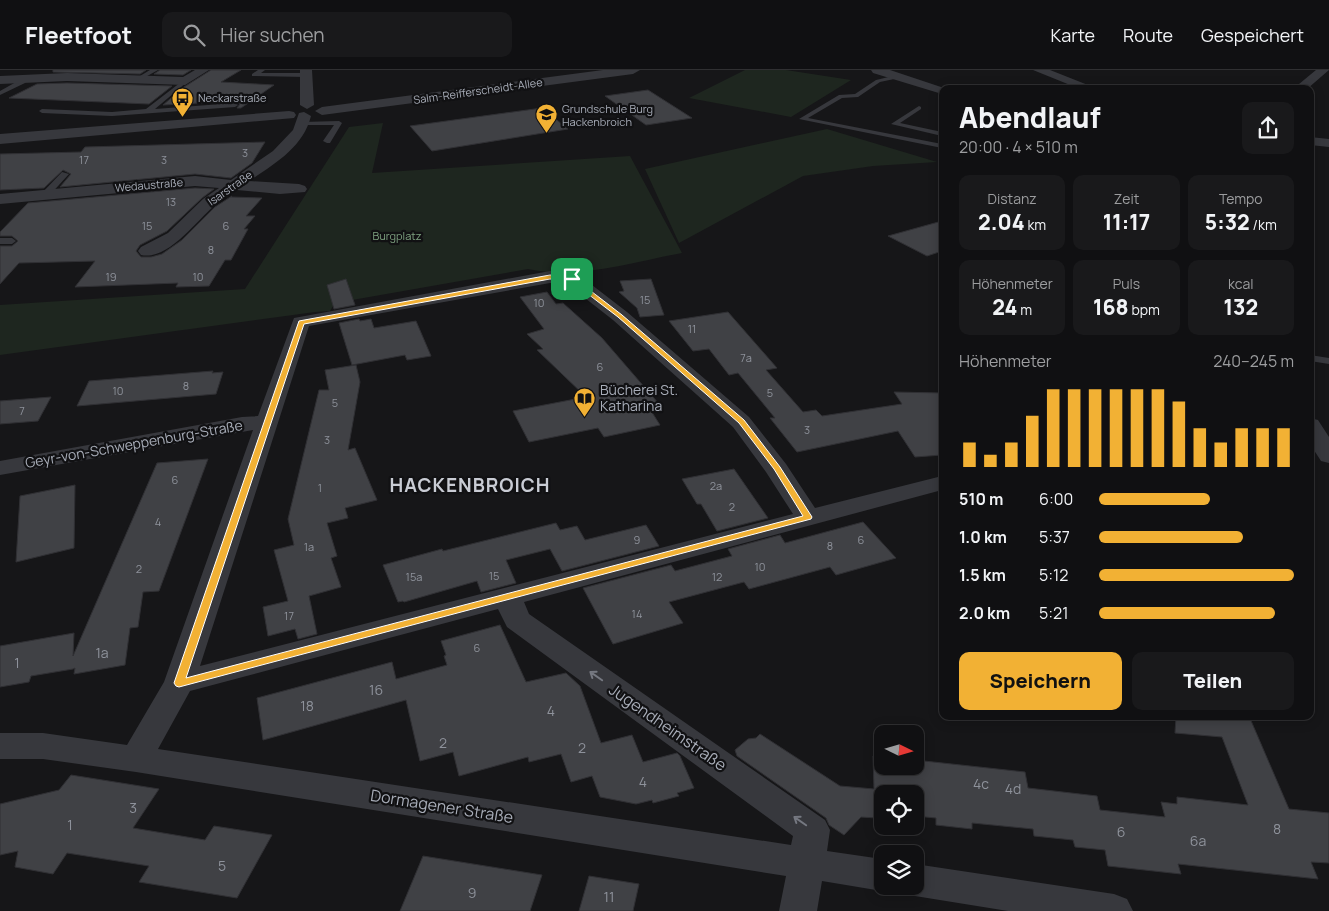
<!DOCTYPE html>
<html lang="de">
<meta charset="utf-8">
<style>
body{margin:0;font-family:Manrope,sans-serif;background:#19191b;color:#f1f3f6;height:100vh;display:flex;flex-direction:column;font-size:19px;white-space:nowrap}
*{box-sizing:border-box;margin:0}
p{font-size:16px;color:#9c9d9f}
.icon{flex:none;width:28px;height:28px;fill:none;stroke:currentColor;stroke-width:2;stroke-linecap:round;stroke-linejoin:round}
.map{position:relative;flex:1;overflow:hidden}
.side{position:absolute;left:939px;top:15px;width:375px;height:635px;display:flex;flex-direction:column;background:#101012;border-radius:10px;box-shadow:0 2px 12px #0003,0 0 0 1px #303032}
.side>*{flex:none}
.needle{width:32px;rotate:95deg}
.buttons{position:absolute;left:874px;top:655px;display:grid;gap:10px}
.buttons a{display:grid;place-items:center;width:50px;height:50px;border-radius:10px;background:#101012;box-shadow:0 2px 12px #0003,0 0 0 1px #303032;font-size:25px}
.pin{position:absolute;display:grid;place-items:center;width:42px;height:42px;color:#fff;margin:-21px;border-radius:10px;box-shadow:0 2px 8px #0006}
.round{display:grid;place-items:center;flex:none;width:52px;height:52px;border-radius:10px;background:#19191b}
.overview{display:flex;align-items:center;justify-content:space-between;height:85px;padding:0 20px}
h1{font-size:28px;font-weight:800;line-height:38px}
.figures{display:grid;grid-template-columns:repeat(3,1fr);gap:8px;height:85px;padding:5px 20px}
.figures div{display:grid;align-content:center;border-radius:10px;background:#19191b;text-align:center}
.figures b{font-size:21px;font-weight:800}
.figures small{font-size:14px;font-weight:400}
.figures p{font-size:14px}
.chart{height:140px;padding:10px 20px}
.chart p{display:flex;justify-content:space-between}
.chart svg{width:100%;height:90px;margin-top:5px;stroke:#f2b134;stroke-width:6}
.button{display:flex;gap:10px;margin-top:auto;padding:10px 20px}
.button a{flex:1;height:58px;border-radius:10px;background:#f2b134;color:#111;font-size:20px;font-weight:800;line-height:58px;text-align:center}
.button a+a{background:#19191b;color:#f1f3f6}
ul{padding:0 20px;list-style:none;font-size:16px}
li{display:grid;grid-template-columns:80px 60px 1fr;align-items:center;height:38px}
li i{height:12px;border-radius:6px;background:#f2b134}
header{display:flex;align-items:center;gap:30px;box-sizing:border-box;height:70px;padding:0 25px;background:#101012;border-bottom:1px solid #303032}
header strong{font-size:24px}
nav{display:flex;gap:28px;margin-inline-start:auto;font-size:18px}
.search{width:350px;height:45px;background:#19191b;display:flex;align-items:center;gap:12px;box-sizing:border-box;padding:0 18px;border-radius:10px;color:#9c9d9f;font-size:19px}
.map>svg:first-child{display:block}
.green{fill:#1e261f}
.building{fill:#404145;stroke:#303034}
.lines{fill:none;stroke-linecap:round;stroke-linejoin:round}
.service{fill:#37383d;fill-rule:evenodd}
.minor{fill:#37383d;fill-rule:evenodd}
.tertiary{fill:#37383d;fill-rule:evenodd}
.oneway{stroke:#757881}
.route{fill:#f2b134;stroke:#fff;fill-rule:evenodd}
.labels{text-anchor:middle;stroke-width:4.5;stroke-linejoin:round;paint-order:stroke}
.far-street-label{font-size:11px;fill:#a8adb8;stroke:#111113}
.far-poi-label{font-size:11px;fill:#a8adb8;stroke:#111113;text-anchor:start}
.number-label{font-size:11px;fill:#8e929b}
.far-park-label{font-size:11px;fill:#7fa381;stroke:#111113}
.poi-label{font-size:14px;fill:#a8adb8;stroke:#111113;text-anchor:start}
.street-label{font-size:14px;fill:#a8adb8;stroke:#111113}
.near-number-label{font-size:14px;fill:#8e929b}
.near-street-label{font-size:16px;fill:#a8adb8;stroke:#111113}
.district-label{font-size:19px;font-weight:bold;letter-spacing:1px;fill:#c9ccd4;stroke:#111113}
</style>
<header>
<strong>Fleetfoot</strong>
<div class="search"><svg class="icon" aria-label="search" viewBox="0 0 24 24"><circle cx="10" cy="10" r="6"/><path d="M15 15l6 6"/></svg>Hier suchen</div>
<nav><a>Karte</a><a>Route</a><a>Gespeichert</a></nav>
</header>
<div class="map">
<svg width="1329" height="841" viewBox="0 0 1329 841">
<rect width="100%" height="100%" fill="#161618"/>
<!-- green -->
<path class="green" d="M745,0H786L851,10L791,47L689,28Z
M383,53L372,103L630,86L682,183C632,192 578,210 528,199L335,233L330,241L315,242L0,285V235L245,219L349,57Z
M827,59L937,92L873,96L803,106L679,173L645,99Z"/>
<!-- building -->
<path class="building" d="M53,0H146L140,4L53,2Z
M160,0H191L183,5L154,4Z
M211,0H241L221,12L274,15L241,38H237L240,34L235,31L163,35L184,17Z
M67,13L172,16L149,34L9,28L37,14Z
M648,20L692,48L646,55L605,26Z
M542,38L568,59L432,81L410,56Z
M265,72L252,93L231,108L195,104L60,117L71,104L63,100L44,118L0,120V84L81,82L85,77Z
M195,118L214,119L202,128L167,161L140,175L136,181L141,187H151L162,184L182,170L215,137L232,126L231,127L262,128L246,146H255L244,159H248L231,190H225L209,216L176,217L178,213L75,217L95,191L19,193L0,214V176H12L18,171L12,166H0V162L28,133Z
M942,151V181L927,186L888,166Z
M346,209L355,235L334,239L327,215Z
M651,209L664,245L640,247L637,238L619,222L624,221L620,211Z
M547,222L556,234L563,233L602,268L659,334L648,336L660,355L604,367L598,358L529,372L513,341L586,327L537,280L543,279L527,264L544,259L520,227Z
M728,242L777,298L766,300L803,342L816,340L822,346L902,334L894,322L942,323V385L915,387L898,361L797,382L770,348H775L738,303L729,305L709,279L693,281L669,251Z
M359,249L360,251L371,249L374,258L416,251L431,286L407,290L405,285L352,295L339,253Z
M356,295L360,312L348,380L355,378L377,430L345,438L348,448L327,453L337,486L331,488L341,517L309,526L317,564L298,569L295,559L268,566L263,537L288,531L274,480L294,475L288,449L319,320H329L325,300Z
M213,301L212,303L223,302L216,324L77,336L89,311Z
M51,327L38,351L0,354V331Z
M208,389L159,521L143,522L138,557L130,558L125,595L74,604L75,598L73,599L31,606L29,612L0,617V576L74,563L73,586L157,393Z
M734,399L768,448L717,461L701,434H697L682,409Z
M75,415L74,478L16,492L20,426Z
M863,452L896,488L836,505L830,497L749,519L744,512L669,532L683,553L613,574L583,518L671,495L675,501L732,486L728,479L780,465L785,473Z
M556,453L560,460L577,456L585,470L646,455L659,476L562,501L550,479L506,490L516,513L481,522L477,511L404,532L403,531L398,532L383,495L442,479L443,481Z
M500,555L526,612L566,603L580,616L601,673L632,665L643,692L677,683L680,686L694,718L677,723L679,726L653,733L652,730L636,734L600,727L592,706L571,712L561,684L529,692L528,687L459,706L453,682L420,691L406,630L263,670L257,628L392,592L396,609L447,595L444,586L446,585L441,571Z
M1176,646H1249L1289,739L1329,743V793L1311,792L1318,809L1178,794L1181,804L1108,796L1105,780L1075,777L1073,770L1034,766L1033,759L972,753V759L936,755V748L915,746V724H882V743L877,742V748L861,747L844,765L829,755L826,748L737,686L735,680L748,669L756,668L760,664L840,716L874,719L873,686L882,687V696H915V690L1025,702L1028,718L1097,726L1100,740L1165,747L1161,732L1177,734V727L1248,735L1222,667L1175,663Z
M71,705L159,719L133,758L205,770L214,756L272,765L237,828L139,812L149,796L86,786L67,783L53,804L15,797L18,781L0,785V734L59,720Z
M423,786L542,805L530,841H400Z
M589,806L639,814L633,841H579Z"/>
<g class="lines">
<!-- service -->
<path class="service" d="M150,0H158L140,10L135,9Z
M258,0H265L261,3H307L310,5L307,7L252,6V4Z
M897,5L899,8L880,12L858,27L842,28L808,48L942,74V78L799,49L839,25L855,24L876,10Z
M25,7L28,9L25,13L0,25V21Z
M185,9L187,12L155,39L235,33L238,35L235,37L112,46L42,43L39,41L42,39L112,42L146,39Z
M919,36L921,37V39L900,53L942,62V66L891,54Z
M302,52L339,51L342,53L330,73H327L323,71L334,55H300V53Z
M62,102L69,104L48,127H42V123Z
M0,168H12L16,171L12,174H0Z
M1310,285L1329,288V294L1310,291Z"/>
<!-- minor -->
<path class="minor" d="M195,0H209L185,15L67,11L0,14V6L67,3L183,7Z
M300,0H312L314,35L307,39L300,35Z
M871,0H890L947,19H942V24L873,3Z
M1033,0H1050L1098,19H1080Z
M1316,0H1329L1307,19H1293Z
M304,42L311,46C303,78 274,94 249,111L299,114L305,116L307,119L305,122L280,124L237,120C230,125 221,130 214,136C196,151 168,191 141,185L138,181L141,177L168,163L203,129L219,118L195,116L0,134V124L195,106L231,110L273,81L293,60L299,43Z
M1310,67L1329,69V77L1310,75Z
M550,201L579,205L627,242L749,347L786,394L815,438L942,406V420L524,532L529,544L825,750L830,760L827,781L882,789V816H895L882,821L822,811L817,841H779L786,806L136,702L43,689H0V663H43L127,675L164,612L253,360L0,405V391L242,347L258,346L294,248ZM550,213L567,214L613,250L733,357L766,402L793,444L200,596L309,256ZM498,539L507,557L793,766L791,775L158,679L190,621Z
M1310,348L1318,350L1329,367V393L1321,391L1310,374Z
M915,794L1114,824L1127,829L1133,841H1008L915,826L902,821L899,816H915Z"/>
<!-- tertiary -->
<path class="tertiary" d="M603,0H640L633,4L322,45L315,41L322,37Z
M289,41L294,42L296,45L294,48L0,74V64Z"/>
</g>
<!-- one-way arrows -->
<defs><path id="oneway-shaft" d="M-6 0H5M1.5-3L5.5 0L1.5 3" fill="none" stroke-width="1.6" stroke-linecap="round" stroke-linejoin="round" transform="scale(1.25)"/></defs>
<g class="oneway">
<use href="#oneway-shaft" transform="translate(596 606) rotate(-145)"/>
<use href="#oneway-shaft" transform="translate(800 751) rotate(-145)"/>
</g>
<!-- route -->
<path class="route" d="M550,205L574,208L622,245L744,350L780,397L812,447L811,449L179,617L176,616L174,613L299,251ZM550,209L571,211L618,247L739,353L774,399L803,446L186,608L304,254Z"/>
<!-- icons -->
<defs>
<symbol id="bus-pin" viewBox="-11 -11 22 30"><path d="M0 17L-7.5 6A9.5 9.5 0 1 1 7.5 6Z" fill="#f2b134" stroke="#111113"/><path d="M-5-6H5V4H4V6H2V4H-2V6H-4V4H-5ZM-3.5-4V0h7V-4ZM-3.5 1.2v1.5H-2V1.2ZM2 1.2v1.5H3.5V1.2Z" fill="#111"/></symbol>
<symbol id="school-pin" viewBox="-11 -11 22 30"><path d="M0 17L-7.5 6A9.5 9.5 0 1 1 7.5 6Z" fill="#f2b134" stroke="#111113"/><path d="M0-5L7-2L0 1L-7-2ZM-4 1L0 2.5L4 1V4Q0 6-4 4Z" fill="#111"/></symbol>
<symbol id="library-pin" viewBox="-11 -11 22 30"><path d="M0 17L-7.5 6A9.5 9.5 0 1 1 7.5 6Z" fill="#f2b134" stroke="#111113"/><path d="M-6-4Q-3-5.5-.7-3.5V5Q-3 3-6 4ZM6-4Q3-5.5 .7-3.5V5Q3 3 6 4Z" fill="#111"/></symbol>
</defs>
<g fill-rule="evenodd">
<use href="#bus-pin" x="170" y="16" width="25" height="34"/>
<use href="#school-pin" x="534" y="32" width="25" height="34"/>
<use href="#library-pin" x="572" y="316" width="25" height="34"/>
</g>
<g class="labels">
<!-- far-street labels -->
<g class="far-street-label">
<text transform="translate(478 21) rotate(-8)" y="4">Salm-Reifferscheidt-Allee</text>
<text transform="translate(149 115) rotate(-5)" y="4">Wedaustraße</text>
<text transform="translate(230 118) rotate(-35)" y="4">Isarstraße</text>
</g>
<!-- far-poi labels -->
<g class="far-poi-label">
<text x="198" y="32">Neckarstraße</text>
<text x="562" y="43">Grundschule Burg<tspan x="562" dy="13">Hackenbroich</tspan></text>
</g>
<!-- number labels -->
<g class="number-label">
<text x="245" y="87">3</text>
<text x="84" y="94">17</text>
<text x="164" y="94">3</text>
<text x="171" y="136">13</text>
<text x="147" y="160">15</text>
<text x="226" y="160">6</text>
<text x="211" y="184">8</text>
<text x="111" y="211">19</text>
<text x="198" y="211">10</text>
<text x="645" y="234">15</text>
<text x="539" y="237">10</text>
<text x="692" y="263">11</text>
<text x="746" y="292">7a</text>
<text x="600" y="301">6</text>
<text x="186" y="320">8</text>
<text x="118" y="325">10</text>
<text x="770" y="327">5</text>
<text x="335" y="337">5</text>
<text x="22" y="345">7</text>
<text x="807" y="364">3</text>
<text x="327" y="374">3</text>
<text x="175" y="414">6</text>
<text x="716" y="420">2a</text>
<text x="320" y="422">1</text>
<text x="732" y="441">2</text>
<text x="158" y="456">4</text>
<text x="637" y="474">9</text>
<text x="861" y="474">6</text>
<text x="830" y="480">8</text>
<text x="309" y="481">1a</text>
<text x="760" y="501">10</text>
<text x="139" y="503">2</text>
<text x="494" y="510">15</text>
<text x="414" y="511">15a</text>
<text x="717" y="511">12</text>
<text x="637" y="548">14</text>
<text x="289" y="550">17</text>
<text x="477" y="582">6</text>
</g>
<!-- far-park labels -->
<g class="far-park-label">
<text x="397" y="170">Burgplatz</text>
</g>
<!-- poi labels -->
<g class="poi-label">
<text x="600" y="325">Bücherei St.<tspan x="600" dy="16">Katharina</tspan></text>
</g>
<!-- street labels -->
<g class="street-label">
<text transform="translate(134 374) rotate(-10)" y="5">Geyr-von-Schweppenburg-Straße</text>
</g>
<!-- near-number labels -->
<g class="near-number-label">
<text x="102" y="588">1a</text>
<text x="17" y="598">1</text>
<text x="376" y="625">16</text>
<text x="307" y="641">18</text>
<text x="551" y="646">4</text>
<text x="443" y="678">2</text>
<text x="582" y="683">2</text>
<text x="643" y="717">4</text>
<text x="981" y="719">4c</text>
<text x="1013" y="724">4d</text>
<text x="133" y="743">3</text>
<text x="70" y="760">1</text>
<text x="1277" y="764">8</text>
<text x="1121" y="767">6</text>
<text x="1198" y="776">6a</text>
<text x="222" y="801">5</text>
<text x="472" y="828">9</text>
<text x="609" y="832">11</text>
</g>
<!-- near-street labels -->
<g class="near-street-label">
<text transform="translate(668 657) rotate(35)" y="6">Jugendheimstraße</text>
<text transform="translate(442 736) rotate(9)" y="6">Dormagener Straße</text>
</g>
<!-- district labels -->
<g class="district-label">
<text x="470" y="422">HACKENBROICH</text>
</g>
</g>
</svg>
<div class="buttons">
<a><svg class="needle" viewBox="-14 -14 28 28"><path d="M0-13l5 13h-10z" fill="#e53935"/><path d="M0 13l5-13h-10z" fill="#9c9d9f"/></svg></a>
<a><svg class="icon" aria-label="locate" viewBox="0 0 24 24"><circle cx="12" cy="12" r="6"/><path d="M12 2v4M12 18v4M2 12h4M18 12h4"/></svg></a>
<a><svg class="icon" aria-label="layers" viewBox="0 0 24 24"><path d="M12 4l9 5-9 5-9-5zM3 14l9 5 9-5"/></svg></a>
</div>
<div class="pin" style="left:572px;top:209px;background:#1e9e55"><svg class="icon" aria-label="arrive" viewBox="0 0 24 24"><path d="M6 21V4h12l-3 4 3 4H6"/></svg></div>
<section class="side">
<div class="overview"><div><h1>Abendlauf</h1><p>20:00 · 4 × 510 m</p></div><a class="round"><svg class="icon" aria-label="share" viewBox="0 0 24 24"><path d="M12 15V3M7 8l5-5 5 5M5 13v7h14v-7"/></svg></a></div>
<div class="figures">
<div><p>Distanz</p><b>2.04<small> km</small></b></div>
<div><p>Zeit</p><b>11:17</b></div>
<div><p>Tempo</p><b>5:32<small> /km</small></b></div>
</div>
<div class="figures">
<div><p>Höhenmeter</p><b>24<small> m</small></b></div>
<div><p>Puls</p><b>168<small> bpm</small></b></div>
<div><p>kcal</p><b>132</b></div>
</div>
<div class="chart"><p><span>Höhenmeter</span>240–245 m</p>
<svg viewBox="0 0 160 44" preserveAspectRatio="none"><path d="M5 44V32M15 44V38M25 44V32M35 44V19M45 44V6M55 44V6M65 44V6M75 44V6M85 44V6M95 44V6M105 44V12M115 44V25M125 44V32M135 44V25M145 44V25M155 44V25"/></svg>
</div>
<ul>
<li><b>510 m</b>6:00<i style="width:57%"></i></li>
<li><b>1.0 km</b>5:37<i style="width:74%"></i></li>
<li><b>1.5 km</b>5:12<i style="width:100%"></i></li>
<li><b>2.0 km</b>5:21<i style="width:90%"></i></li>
</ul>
<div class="button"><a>Speichern</a><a>Teilen</a></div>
</section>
</div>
